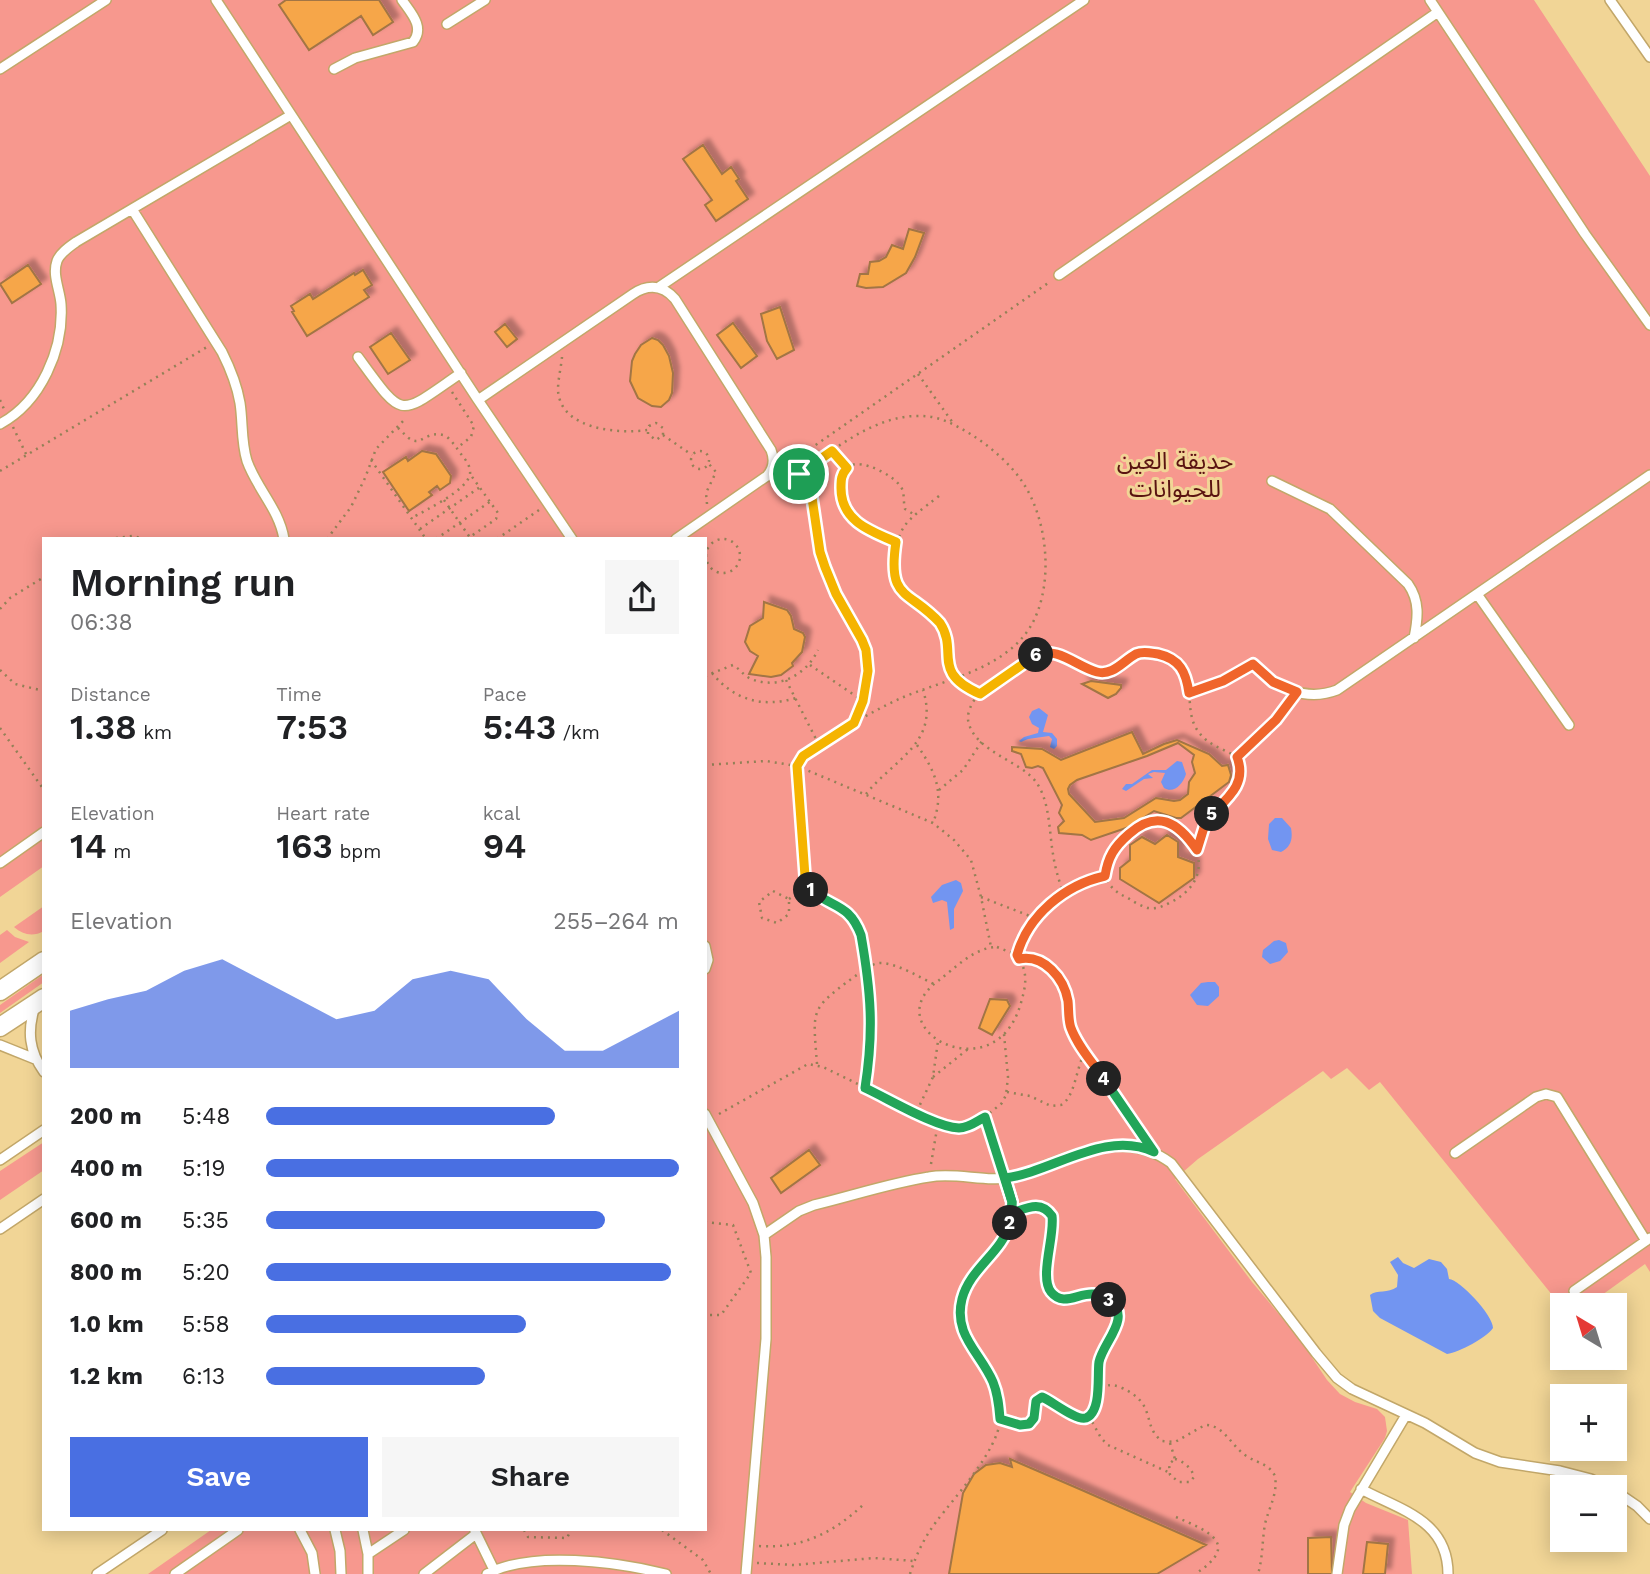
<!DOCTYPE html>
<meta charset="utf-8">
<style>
body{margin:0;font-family:"Work Sans","Noto Sans Arabic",sans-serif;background:#f6f6f6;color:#202124;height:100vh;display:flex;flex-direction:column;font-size:26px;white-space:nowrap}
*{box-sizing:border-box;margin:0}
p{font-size:23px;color:#757577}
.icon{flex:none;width:38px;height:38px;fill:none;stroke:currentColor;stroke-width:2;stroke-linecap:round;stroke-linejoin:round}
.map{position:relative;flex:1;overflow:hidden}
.details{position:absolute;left:42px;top:537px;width:665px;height:994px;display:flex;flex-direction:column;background:#fff;border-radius:0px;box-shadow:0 4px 18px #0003}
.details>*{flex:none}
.needle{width:46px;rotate:322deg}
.fabs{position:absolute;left:1550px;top:1293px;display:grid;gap:14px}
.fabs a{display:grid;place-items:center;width:77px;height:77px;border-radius:0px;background:#fff;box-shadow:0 4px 18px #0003;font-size:35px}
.pin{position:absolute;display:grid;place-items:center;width:60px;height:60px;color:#fff;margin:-30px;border:4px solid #fff;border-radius:50%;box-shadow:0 2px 7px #0007}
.km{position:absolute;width:35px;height:35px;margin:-18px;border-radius:50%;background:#222;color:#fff;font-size:19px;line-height:35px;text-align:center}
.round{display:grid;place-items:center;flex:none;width:74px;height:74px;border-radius:0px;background:#f6f6f6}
.summary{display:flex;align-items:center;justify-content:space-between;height:119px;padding:0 28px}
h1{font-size:38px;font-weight:600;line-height:52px}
.figures{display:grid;grid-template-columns:repeat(3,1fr);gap:10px;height:119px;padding:7px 28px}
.figures div{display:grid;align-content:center}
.figures b{font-size:35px;font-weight:600}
.figures small{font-size:19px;font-weight:400}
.figures p{font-size:19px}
.chart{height:196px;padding:14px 28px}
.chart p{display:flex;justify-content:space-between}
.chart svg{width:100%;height:126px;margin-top:7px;fill:#496fe2;opacity:.7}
.cta{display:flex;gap:14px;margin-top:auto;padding:14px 28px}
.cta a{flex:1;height:80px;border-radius:0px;background:#496fe2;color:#fff;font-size:28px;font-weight:600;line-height:80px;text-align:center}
.cta a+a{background:#f6f6f6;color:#202124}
ul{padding:0 28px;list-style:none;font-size:23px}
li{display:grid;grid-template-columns:112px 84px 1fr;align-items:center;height:52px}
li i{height:18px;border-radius:9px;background:#496fe2}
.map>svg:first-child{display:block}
.green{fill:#f7988e}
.water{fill:#7295f1}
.building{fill:#f6a649;stroke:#a27544;stroke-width:2;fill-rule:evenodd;filter:url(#shadow)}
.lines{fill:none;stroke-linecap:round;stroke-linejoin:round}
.service-casing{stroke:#c2a769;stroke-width:12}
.minor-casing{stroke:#c2a769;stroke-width:21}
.path{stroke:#948057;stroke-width:2.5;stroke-dasharray:2 5;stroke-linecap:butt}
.service{stroke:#fff;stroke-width:9}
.minor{stroke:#fff;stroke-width:18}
.split-1-casing{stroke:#fff;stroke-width:14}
.split-2-casing{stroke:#fff;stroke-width:14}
.split-3-casing{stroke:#fff;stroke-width:14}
.split-4-casing{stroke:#fff;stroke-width:14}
.split-5-casing{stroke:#fff;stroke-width:14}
.split-6-casing{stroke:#fff;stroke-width:14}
.split-7-casing{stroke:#fff;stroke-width:14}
.split-1{stroke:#f5b400;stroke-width:9}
.split-2{stroke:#22a559;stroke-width:9}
.split-3{stroke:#22a559;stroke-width:9}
.split-4{stroke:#22a559;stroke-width:9}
.split-5{stroke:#f0652b;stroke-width:9}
.split-6{stroke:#f0652b;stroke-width:9}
.split-7{stroke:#f5b400;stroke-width:9}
.labels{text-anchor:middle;stroke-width:6;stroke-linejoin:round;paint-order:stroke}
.park-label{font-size:24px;fill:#5a1311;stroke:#f1d596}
</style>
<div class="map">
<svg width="1650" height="1574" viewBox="0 0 1650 1574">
<defs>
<filter id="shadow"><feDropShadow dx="6" dy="-6" stdDeviation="2" flood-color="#0004"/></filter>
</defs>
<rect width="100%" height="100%" fill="#f1d596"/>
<!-- green -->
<path class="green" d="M0,0H1534L1650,176V1272L1645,1264L1588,1305H1579L1553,1296L1380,1082L1369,1090L1347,1068L1331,1079L1323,1071L1198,1159L1175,1179L1252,1282L1299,1338L1327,1380L1340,1394L1355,1402L1377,1409L1385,1417L1387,1431L1385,1438L1350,1492L1366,1503L1408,1520L1412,1574H148L211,1530H705V539H44V866L0,897Z
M44,906V931C33,937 23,935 14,927Z
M7,930L15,937L29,942L0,963V935Z
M44,974V982L0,1013V1005Z
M44,1142V1170L0,1200V1171Z"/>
<!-- water -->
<path class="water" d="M1039,708L1048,715L1043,732L1052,733L1057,739V746L1054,749L1050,747L1052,739L1049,736L1028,739L1021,742L1019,741L1024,737L1038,733L1039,728L1032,724L1029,717L1032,711Z
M1177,761L1182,762L1186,774C1183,784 1174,794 1164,788L1161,782L1165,773L1154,772L1148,774L1153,778L1144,779L1126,791L1122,789L1126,784H1132L1152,770H1166Z
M1275,818H1282L1291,828C1293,839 1291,847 1281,852L1272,850L1268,839L1269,824Z
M956,880L961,883L963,891L954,909V928L950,930L947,902L942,900L933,903L931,897L942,885Z
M1279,940L1286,943L1288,952L1280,961L1270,964L1262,957L1263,950L1274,941Z
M1208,982H1215L1219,987V996L1208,1006L1197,1005L1190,995L1201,983Z
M1398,1257L1403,1263L1414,1268L1429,1259L1441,1262L1447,1269L1449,1279C1460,1280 1493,1315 1493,1328C1486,1338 1460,1352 1447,1354L1380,1318L1373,1311L1370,1295C1377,1289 1388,1294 1397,1287L1398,1275L1390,1262Z"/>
<!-- building -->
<path class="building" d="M286,0H379L393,22L373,35L361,16L309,50L279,5Z
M703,145L722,174L731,167L739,179L736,181L748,199L716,221L705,205L712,200L683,159Z
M909,229L924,233L915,257L906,273L883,287L866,288L857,286L860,274H868L870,262L879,261L886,257L892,245L903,249Z
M28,265L41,284L12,303L0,284Z
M363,270L372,285L364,290L369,297L307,336L292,312L294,311L291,306L310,294L313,299L354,273L355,275Z
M780,307L794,350L777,359L767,341L761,314Z
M733,323L757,356L741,368L717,335Z
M505,324L517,339L507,347L495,332Z
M391,333L410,360L388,374L370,347Z
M652,338L658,340L663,345L669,356L673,373L672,393L669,400L661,407L652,406L638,398L630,381L632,361L635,354L641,345Z
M422,451L436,454L451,476L450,483L440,490L437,486L429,492L432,495L409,511L383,472L406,457L408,461Z
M764,602L787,610L791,616L794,629L803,633L805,637L802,652L792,663L793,666L781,675L771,677L749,674L758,656L750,651L745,642L750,626L763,618Z
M1091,681L1121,685V688L1116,694L1108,698L1082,684Z
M1132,732L1143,754L1164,744L1177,740L1209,754L1222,766L1228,765L1231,775L1229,782L1181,818H1176L1154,811L1129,827L1091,840L1082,835L1059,833L1058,827L1064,821L1059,813L1062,805L1043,768L1038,766L1032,768L1026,767L1021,754L1012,751V747L1042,749L1061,760ZM1178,743L1194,755L1192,762L1195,773L1189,782L1188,794L1180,800L1174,801L1156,798L1124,818L1095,822L1069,794L1068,789L1070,785L1077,780L1147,756Z
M1167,835L1178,842V857L1194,863V878L1159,903L1120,879V868L1130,860V845L1142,837L1155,844Z
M990,999L1007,1000L1010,1006L992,1035L979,1028Z
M809,1150L820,1165L781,1193L771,1178Z
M1010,1459L1084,1491L1206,1545L1157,1574H949L963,1493L974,1474L986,1465L1000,1463L1012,1467Z
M1331,1537L1332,1574H1308V1538Z
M1367,1542L1388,1544L1385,1574H1363Z"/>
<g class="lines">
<defs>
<path id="service" d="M216,0L478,400
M1430,0L1585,234L1650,325
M1610,0L1650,57
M447,24L485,0
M0,69L106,0
M334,69L355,58L413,42C425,27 411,13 402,0
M132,209L222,352C230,368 237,385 240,403C243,422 241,442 247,461C257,489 279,509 284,539
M1059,275L1438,12
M659,287L1084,0
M358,357C405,421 397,417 461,373
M0,424C41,402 64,349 61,304C60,290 52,275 57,261C60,253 69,247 76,242L291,115
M1272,481L1330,509L1408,584C1420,601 1418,618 1414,638
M572,539L478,400L633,294C648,284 663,285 675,299L771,450C775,460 774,468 767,476L676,539
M1477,594L1569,725
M1253,664C1275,688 1306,702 1337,690L1650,475
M0,863L44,832
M705,946L708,960L705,969
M35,1006C27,1031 29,1051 44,1072
M0,1045L35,1059
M705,1114L753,1203L764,1235L766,1257V1339L746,1574
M1455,1153L1536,1097L1546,1094L1557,1097L1646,1241
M0,1160L44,1130
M0,1229L44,1199
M764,1235L799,1211L814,1205C852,1196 890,1183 929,1177C957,1172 987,1183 1014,1177C1026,1175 1037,1168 1049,1164C1091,1148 1132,1134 1171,1163L1316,1353L1337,1378L1352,1389L1425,1423L1475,1453L1500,1462L1560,1471L1591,1479L1608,1488
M1574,1291L1650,1238
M1361,1489C1400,1510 1448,1520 1448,1574
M1615,1491L1637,1506L1650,1519
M300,1530L312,1553L315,1574
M335,1530L340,1551L341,1574
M363,1530L368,1554V1574
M475,1531L494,1570
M368,1554L404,1530
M97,1574L162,1530
M175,1574L238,1530
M424,1574L476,1534
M487,1574C532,1550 617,1562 666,1574
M1337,1574L1344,1525L1350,1509L1406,1415"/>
<path id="minor" d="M0,991L44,961
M0,1027L44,998"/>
</defs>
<!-- service casing -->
<use href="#service" class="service-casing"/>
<!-- minor casing -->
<use href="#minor" class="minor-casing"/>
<!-- path -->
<path class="path" d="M562,357C561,368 558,379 558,390C560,430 619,434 648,430L649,426L656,423L663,428V435L656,440L648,434V430
M918,374L953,423
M452,392L474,426L471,437L457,448
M0,400L4,409
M13,427L27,456
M398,428C402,431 407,438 412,440C422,445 428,429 446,436C452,441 456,447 461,454C465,459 471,466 470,474C467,491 425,510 412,518
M663,435L692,455
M691 460a9 9 0 1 1 18 0a9 9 0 1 1-18 0Z
M832,451L846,467
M371,460L426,539
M787,465L1051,281
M787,465C822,484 812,523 821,556C825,569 830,583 837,596C847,616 865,636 868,658C870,679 863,703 855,721
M0,471L207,347
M799,474C833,450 874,416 917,416C938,415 954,424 972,435C991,447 1013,466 1025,486C1049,525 1054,590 1029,629C1001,671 942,680 899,699C869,713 839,731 812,750L803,756L797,766L806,881C816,904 848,899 861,935C871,994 874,1029 865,1088
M939,496C906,522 895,525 896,569C896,581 897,590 907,598C919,607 938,614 944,629C947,637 946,647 946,655C948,675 963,686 980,694
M444,500L471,539
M707,504L706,493L716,472L709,464
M420,529L480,487
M109,539L132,536L146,539
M327,539L351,507L365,478L376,449L406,418
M436,539L491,501
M467,539L496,519L498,513L470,474
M497,539L539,510
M706 556a17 17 0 1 1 34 0a17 17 0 1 1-34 0Z
M896,542C866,529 828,513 843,472C847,468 851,464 857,464C870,464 894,476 901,487C905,493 903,502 905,509L915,515
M0,609L10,598L44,577
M810,665L863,701
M0,670L15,684L44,691
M712,673C734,700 762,708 796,698
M705,676L733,665C740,669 744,676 751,679C779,690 806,675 818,650
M786,680L819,745
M1189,693L1223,682L1244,670
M0,728L44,790
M917,745C935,771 945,792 933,823
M1237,757L1264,733L1290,702
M705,765L766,761L797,766L933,823L954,840L971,860L981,897L991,947
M939,790L963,770L982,741
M866,794C894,759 940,743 923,690
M1155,820C1203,830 1217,881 1169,903C1162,907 1156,909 1148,908C1141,906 1134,902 1128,898C1117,893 1110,888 1105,876C1110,850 1127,824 1155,820Z
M773,891L789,899V914L777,923L762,918L759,902Z
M1064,895C1059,881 1055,868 1053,854C1049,831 1050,801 1036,782C1022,762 977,752 969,724C966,716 970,706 975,699C981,690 1035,653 1045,652C1060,650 1080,665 1094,671C1122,681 1131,637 1172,659C1199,674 1182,710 1198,731C1207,745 1224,749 1237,757C1250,789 1223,798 1209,818C1203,827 1201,840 1197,850
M981,897L1035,918
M789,899L808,886
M997,947L1017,955C1029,973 1026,986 1020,1006C993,1093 874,1028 938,981C955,968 975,947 997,947Z
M1017,955C1028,915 1065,885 1105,876
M1019,959C1033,956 1040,959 1050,969C1072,991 1063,1012 1075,1037L1144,1137
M817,1064C813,1009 809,1010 854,977C863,971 872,962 883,963C900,965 919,977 934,984
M933,1077L968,1049
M1007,1092L1030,1096L1051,1106L1061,1105C1075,1097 1076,1069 1084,1054
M917,1111L933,1077L938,1041
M719,1114L808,1064L823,1067L938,1123L964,1127L985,1117L1002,1103L1006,1095L1008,1077L1004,1034
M985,1117L1002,1167
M931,1164L938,1123
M1012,1213C1027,1208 1041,1200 1052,1216L1047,1280L1054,1296C1070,1305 1085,1291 1102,1296C1138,1308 1106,1337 1101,1356C1098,1367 1099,1378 1099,1389
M705,1222L733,1225L751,1273L721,1315H705
M1089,1416L1101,1438L1108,1445L1168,1472
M1000,1419L1017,1424H1029L1034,1418L1036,1401L1042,1397L1079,1418H1086L1094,1410L1099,1389C1108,1384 1113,1384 1122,1388C1158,1404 1141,1426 1162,1441L1175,1442L1205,1425C1225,1425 1232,1448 1248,1457C1260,1464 1269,1464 1275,1476C1278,1494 1269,1507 1265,1524C1262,1541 1263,1557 1258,1574
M1170,1443L1175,1459
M1175,1459C1183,1461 1192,1468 1194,1477L1190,1482H1179L1170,1475L1169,1464Z
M1176,1517C1208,1531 1242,1544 1195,1574
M524,1530L528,1537L567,1538L571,1530
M662,1530L703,1560L711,1574
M759,1546C801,1549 833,1533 863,1505
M757,1563L794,1565L874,1558L914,1561
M910,1574C916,1555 924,1538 936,1522C955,1497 998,1450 1000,1420C1003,1371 952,1345 962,1302C973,1254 1023,1248 1009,1190"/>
<!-- service -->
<use href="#service" class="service"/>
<!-- minor -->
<use href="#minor" class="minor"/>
</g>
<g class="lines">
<defs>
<path id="split-1" d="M799,474L811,491L820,552L825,567L836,594L862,640L866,650L868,671L863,701L854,723L803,756L797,766L805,876L811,890"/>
<path id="split-2" d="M811,890C832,908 849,903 861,935C871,992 874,1031 865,1088C889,1099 935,1127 959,1128C969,1128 977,1121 985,1117L1012,1202L1010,1223"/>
<path id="split-3" d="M1010,1223C1002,1253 970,1268 962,1299C953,1335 980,1352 993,1382C998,1394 999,1406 1000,1419L1020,1425L1029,1424L1034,1418L1036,1401L1042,1397C1052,1401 1076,1421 1086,1418C1102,1412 1097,1375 1099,1362C1103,1342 1133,1317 1109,1300"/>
<path id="split-4" d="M1104,1079L1154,1152C1105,1129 1053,1172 1005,1178L1012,1202V1213C1027,1208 1041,1200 1052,1216C1055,1236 1039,1277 1051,1292C1063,1307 1078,1293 1093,1294C1099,1295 1104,1297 1109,1300"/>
<path id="split-5" d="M1104,1079C1093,1063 1078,1047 1071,1028C1068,1020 1069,1010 1068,1001C1064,978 1044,954 1019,959L1017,955C1028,915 1065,885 1105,876C1108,857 1114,847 1129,834C1157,809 1178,822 1197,850L1206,821L1212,814"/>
<path id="split-6" d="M1036,655C1058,646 1077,667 1097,672C1113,676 1123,661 1136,654C1143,651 1150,653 1158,654C1180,659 1186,672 1189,693L1223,681L1253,664L1273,682L1297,692L1276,720L1237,757C1247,783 1229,797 1212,814"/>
<path id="split-7" d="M799,474L832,451L847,468C841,475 841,480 841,488C841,521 870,531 896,542C887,601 909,589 940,623C959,652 930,672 980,694L1036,655"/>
</defs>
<!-- split-1 casing -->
<use href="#split-1" class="split-1-casing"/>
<!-- split-2 casing -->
<use href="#split-2" class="split-2-casing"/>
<!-- split-3 casing -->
<use href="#split-3" class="split-3-casing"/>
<!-- split-4 casing -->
<use href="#split-4" class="split-4-casing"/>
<!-- split-5 casing -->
<use href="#split-5" class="split-5-casing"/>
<!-- split-6 casing -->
<use href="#split-6" class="split-6-casing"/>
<!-- split-7 casing -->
<use href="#split-7" class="split-7-casing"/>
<!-- split-1 -->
<use href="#split-1" class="split-1"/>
<!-- split-2 -->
<use href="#split-2" class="split-2"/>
<!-- split-3 -->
<use href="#split-3" class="split-3"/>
<!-- split-4 -->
<use href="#split-4" class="split-4"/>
<!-- split-5 -->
<use href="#split-5" class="split-5"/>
<!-- split-6 -->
<use href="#split-6" class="split-6"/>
<!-- split-7 -->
<use href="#split-7" class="split-7"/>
</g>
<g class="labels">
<!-- park labels -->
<g class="park-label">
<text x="1175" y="469">حديقة العين<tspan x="1175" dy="28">للحيوانات</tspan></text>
</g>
</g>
</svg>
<div class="fabs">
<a><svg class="needle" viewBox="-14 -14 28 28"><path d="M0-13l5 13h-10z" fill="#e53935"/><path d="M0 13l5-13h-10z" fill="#757577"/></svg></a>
<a>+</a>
<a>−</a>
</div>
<div class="pin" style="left:799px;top:474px;background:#1e9e55"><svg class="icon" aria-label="arrive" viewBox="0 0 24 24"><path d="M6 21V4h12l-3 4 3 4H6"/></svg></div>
<b class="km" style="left:811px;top:890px">1</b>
<b class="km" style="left:1010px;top:1223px">2</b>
<b class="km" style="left:1109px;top:1300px">3</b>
<b class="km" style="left:1104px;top:1079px">4</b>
<b class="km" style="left:1212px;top:814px">5</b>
<b class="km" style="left:1036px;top:655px">6</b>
<section class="details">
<div class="summary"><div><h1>Morning run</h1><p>06:38</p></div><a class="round"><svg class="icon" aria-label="share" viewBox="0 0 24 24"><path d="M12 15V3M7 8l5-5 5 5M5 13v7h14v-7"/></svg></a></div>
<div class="figures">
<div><p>Distance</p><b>1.38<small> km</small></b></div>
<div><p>Time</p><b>7:53</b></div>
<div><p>Pace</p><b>5:43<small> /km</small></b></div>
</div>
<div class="figures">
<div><p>Elevation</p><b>14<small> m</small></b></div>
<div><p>Heart rate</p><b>163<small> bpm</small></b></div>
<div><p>kcal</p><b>94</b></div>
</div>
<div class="chart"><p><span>Elevation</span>255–264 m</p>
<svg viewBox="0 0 160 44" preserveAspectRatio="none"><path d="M0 44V24L10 20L20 17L30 10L40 6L50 13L60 20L70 27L80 24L90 13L100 10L110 13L120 27L130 38L140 38L150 31L160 24V44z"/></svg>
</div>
<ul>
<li><b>200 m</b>5:48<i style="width:70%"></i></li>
<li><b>400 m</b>5:19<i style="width:100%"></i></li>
<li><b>600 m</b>5:35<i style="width:82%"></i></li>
<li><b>800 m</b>5:20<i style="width:98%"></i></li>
<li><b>1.0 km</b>5:58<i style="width:63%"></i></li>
<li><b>1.2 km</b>6:13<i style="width:53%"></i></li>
</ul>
<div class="cta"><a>Save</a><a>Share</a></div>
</section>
</div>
